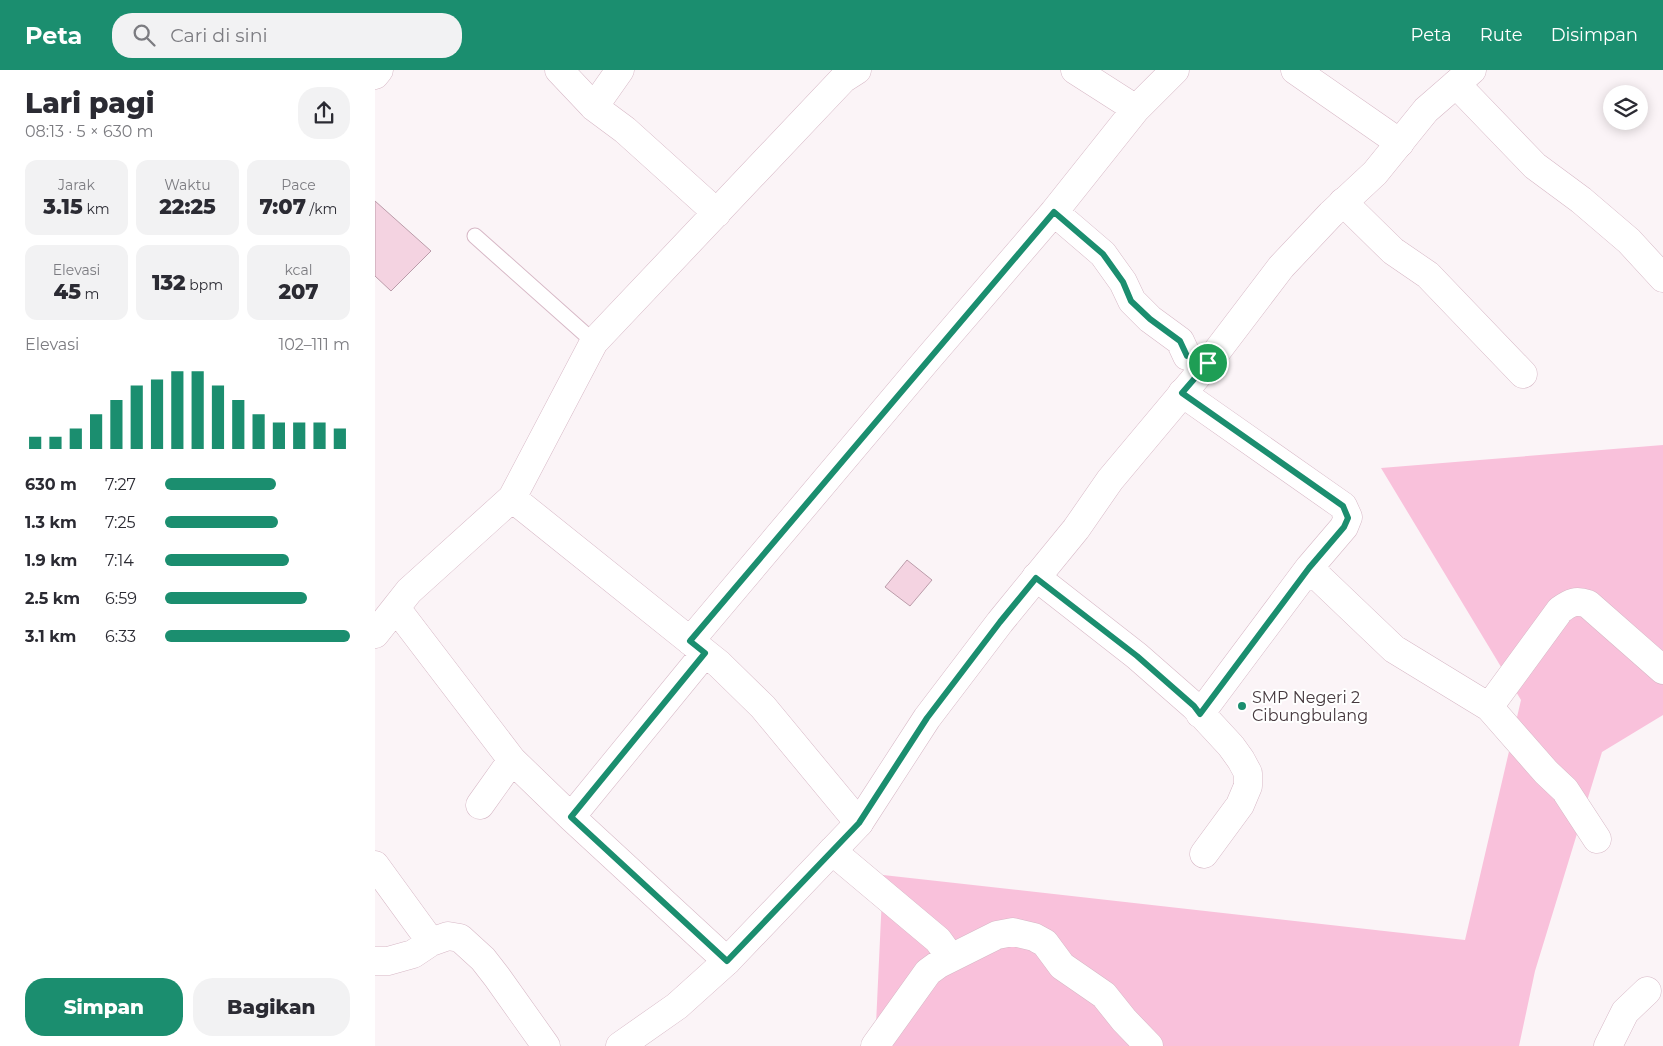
<!DOCTYPE html>
<html lang="id">
<meta charset="utf-8">
<style>
body{margin:0;font-family:Montserrat,sans-serif;background:#f2f2f3;color:#2b2b33;height:100vh;display:flex;flex-direction:column;font-size:19px;white-space:nowrap}
*{box-sizing:border-box;margin:0}
p{font-size:16px;color:#7c7c81}
.icon{flex:none;width:28px;height:28px;fill:none;stroke:currentColor;stroke-width:2;stroke-linecap:round;stroke-linejoin:round}
.map{position:relative;flex:1;overflow:hidden}
.panel{display:flex;flex-direction:column;background:#fff;width:375px}
.panel>*{flex:none}
.tools{position:absolute;left:1228px;top:15px;display:grid;gap:10px}
.tools a{display:grid;place-items:center;width:45px;height:45px;border-radius:50%;background:#fff;box-shadow:0 2px 12px #0003;font-size:25px}
.pin{position:absolute;display:grid;place-items:center;width:42px;height:42px;color:#fff;margin:-21px;border:2px solid #fff;border-radius:50%;box-shadow:0 1px 5px #0007}
.round{display:grid;place-items:center;flex:none;width:52px;height:52px;border-radius:20px;background:#f2f2f3}
.summary{display:flex;align-items:center;justify-content:space-between;height:85px;padding:0 25px}
h1{font-size:28px;font-weight:800;line-height:38px}
.figures{display:grid;grid-template-columns:repeat(3,1fr);gap:8px;height:85px;padding:5px 25px}
.figures div{display:grid;align-content:center;border-radius:12px;background:#f2f2f3;text-align:center}
.figures b{font-size:21px;font-weight:800}
.figures small{font-size:14px;font-weight:400}
.figures p{font-size:14px}
.chart{height:140px;padding:10px 25px}
.chart p{display:flex;justify-content:space-between}
.chart svg{width:100%;height:90px;margin-top:5px;stroke:#1b8e6f;stroke-width:6}
.primary-button{display:flex;gap:10px;margin-top:auto;padding:10px 25px}
.primary-button a{flex:1;height:58px;border-radius:20px;background:#1b8e6f;color:#fff;font-size:20px;font-weight:800;line-height:58px;text-align:center}
.primary-button a+a{background:#f2f2f3;color:#2b2b33}
ul{padding:0 25px;list-style:none;font-size:16px}
li{display:grid;grid-template-columns:80px 60px 1fr;align-items:center;height:38px}
li i{height:12px;border-radius:6px;background:#1b8e6f}
header{display:flex;align-items:center;gap:30px;box-sizing:border-box;height:70px;padding:0 25px;background:#1b8e6f;color:#fff}
header strong{font-size:24px}
nav{display:flex;gap:28px;margin-inline-start:auto;font-size:18px}
.search{width:350px;height:45px;background:#f2f2f3;display:flex;align-items:center;gap:12px;box-sizing:border-box;padding:0 18px;border-radius:20px;color:#7c7c81;font-size:19px}
main{display:flex;flex:1;min-height:0}
.map>svg:first-child{display:block}
.green{fill:#f9c1db}
.building{fill:#f4d3e1;stroke:#bb9caa}
.lines{fill:none;stroke-linecap:round;stroke-linejoin:round}
.lane-casing{stroke:#d7b8c6;stroke-width:17}
.street-casing{stroke:#d7b8c6;stroke-width:29}
.secondary-casing{stroke:#d7b8c6;stroke-width:29}
.lane{stroke:#fff;stroke-width:15}
.street{stroke:#fff;stroke-width:28}
.secondary{stroke:#fff;stroke-width:28}
.route-casing{stroke:#fff;stroke-width:10}
.route{stroke:#1b8e6f;stroke-width:6}
.poi-dot{fill:#1b8e6f;stroke:#fff;stroke-width:2}
.labels{text-anchor:middle;stroke-width:4;stroke-linejoin:round;paint-order:stroke}
.poi-label{font-size:16px;fill:#46393e;stroke:#fff;text-anchor:start}
</style>
<header>
<strong>Peta</strong>
<div class="search"><svg class="icon" aria-label="search" viewBox="0 0 24 24"><circle cx="10" cy="10" r="6"/><path d="M15 15l6 6"/></svg>Cari di sini</div>
<nav><a>Peta</a><a>Rute</a><a>Disimpan</a></nav>
</header>
<main>
<section class="panel">
<div class="summary"><div><h1>Lari pagi</h1><p>08:13 · 5 × 630 m</p></div><a class="round"><svg class="icon" aria-label="share" viewBox="0 0 24 24"><path d="M12 15V3M7 8l5-5 5 5M5 13v7h14v-7"/></svg></a></div>
<div class="figures">
<div><p>Jarak</p><b>3.15<small> km</small></b></div>
<div><p>Waktu</p><b>22:25</b></div>
<div><p>Pace</p><b>7:07<small> /km</small></b></div>
</div>
<div class="figures">
<div><p>Elevasi</p><b>45<small> m</small></b></div>
<div><b>132<small> bpm</small></b></div>
<div><p>kcal</p><b>207</b></div>
</div>
<div class="chart"><p><span>Elevasi</span>102–111 m</p>
<svg viewBox="0 0 160 44" preserveAspectRatio="none"><path d="M5 44V38M15 44V38M25 44V34M35 44V27M45 44V20M55 44V13M65 44V10M75 44V6M85 44V6M95 44V13M105 44V20M115 44V27M125 44V31M135 44V31M145 44V31M155 44V34"/></svg>
</div>
<ul>
<li><b>630 m</b>7:27<i style="width:60%"></i></li>
<li><b>1.3 km</b>7:25<i style="width:61%"></i></li>
<li><b>1.9 km</b>7:14<i style="width:67%"></i></li>
<li><b>2.5 km</b>6:59<i style="width:77%"></i></li>
<li><b>3.1 km</b>6:33<i style="width:100%"></i></li>
</ul>
<div class="primary-button"><a>Simpan</a><a>Bagikan</a></div>
</section>
<div class="map">
<svg width="1288" height="976" viewBox="0 0 1288 976">
<rect width="100%" height="100%" fill="#fbf4f7"/>
<!-- green -->
<path class="green" d="M1288,375V645L1227,682L1160,901L1144,976H500L508,805L1090,870L1146,630L1006,398Z"/>
<!-- building -->
<path class="building" d="M0,131L56,181L16,221L0,206Z
M532,490L557,510L535,536L510,517Z"/>
<g class="lines">
<defs>
<path id="lane" d="M100,166L219,272"/>
<path id="street" d="M184,0L219,37L250,60L342,143
M700,0L761,39
M920,0L1025,73
M0,5L4,0
M1081,14L1160,96L1206,130L1254,171L1288,208
M219,37L245,0
M968,132L1018,181L1053,205L1148,304
M679,142L728,184L748,212L757,231L775,249L805,271L812,286L833,293
M807,323L968,436L973,447L969,457L934,498L825,644
M137,428L344,594L388,637L484,753
M934,498L1019,579L1114,637L1171,702L1190,720L1222,769
M661,507L762,586L819,636L856,676L866,690L873,703V716L865,735L829,784
M21,538L137,690
M0,564L34,521L137,428L219,272L468,9L482,0
M315,571L551,291L679,142L761,39L800,0
M1114,637L1185,540C1196,532 1201,530 1213,534L1288,600
M105,735L137,690L196,747L352,891
M196,747L330,583
M457,781L563,870L576,888
M0,795L56,872
M0,891H13L38,884L56,872L73,866L85,868L108,889L122,907L171,976
M500,976L553,902L564,894L622,865L638,862L659,867L670,873L687,896L729,925L749,950L774,976
M1233,976L1250,942L1272,921"/>
<path id="secondary" d="M245,976L302,936L352,891L484,753L552,648L625,552L701,459L735,410L833,293L906,197L956,144L1000,103L1051,40L1097,0"/>
</defs>
<!-- lane casing -->
<use href="#lane" class="lane-casing"/>
<!-- street casing -->
<use href="#street" class="street-casing"/>
<!-- secondary casing -->
<use href="#secondary" class="secondary-casing"/>
<!-- lane -->
<use href="#lane" class="lane"/>
<!-- street -->
<use href="#street" class="street"/>
<!-- secondary -->
<use href="#secondary" class="secondary"/>
</g>
<g class="lines">
<defs>
<path id="route" d="M679,142L728,184L748,212L756,231L775,249L805,271L812,286L833,293L807,323L968,436L973,448L969,457L934,498L825,644L819,636L762,586L661,508L625,552L552,648L484,753L352,891L196,747L330,583L315,571Z"/>
</defs>
<!-- route casing -->
<use href="#route" class="route-casing"/>
<!-- route -->
<use href="#route" class="route"/>
</g>
<!-- markers -->
<circle class="poi-dot" cx="867" cy="636" r="5"/>
<g class="labels">
<!-- poi labels -->
<g class="poi-label">
<text x="877" y="633">SMP Negeri 2<tspan x="877" dy="18">Cibungbulang</tspan></text>
</g>
</g>
</svg>
<div class="tools">
<a><svg class="icon" aria-label="layers" viewBox="0 0 24 24"><path d="M12 4l9 5-9 5-9-5zM3 14l9 5 9-5"/></svg></a>
</div>
<div class="pin" style="left:833px;top:293px;background:#1e9e55"><svg class="icon" aria-label="arrive" viewBox="0 0 24 24"><path d="M6 21V4h12l-3 4 3 4H6"/></svg></div>
</div>
</main>
